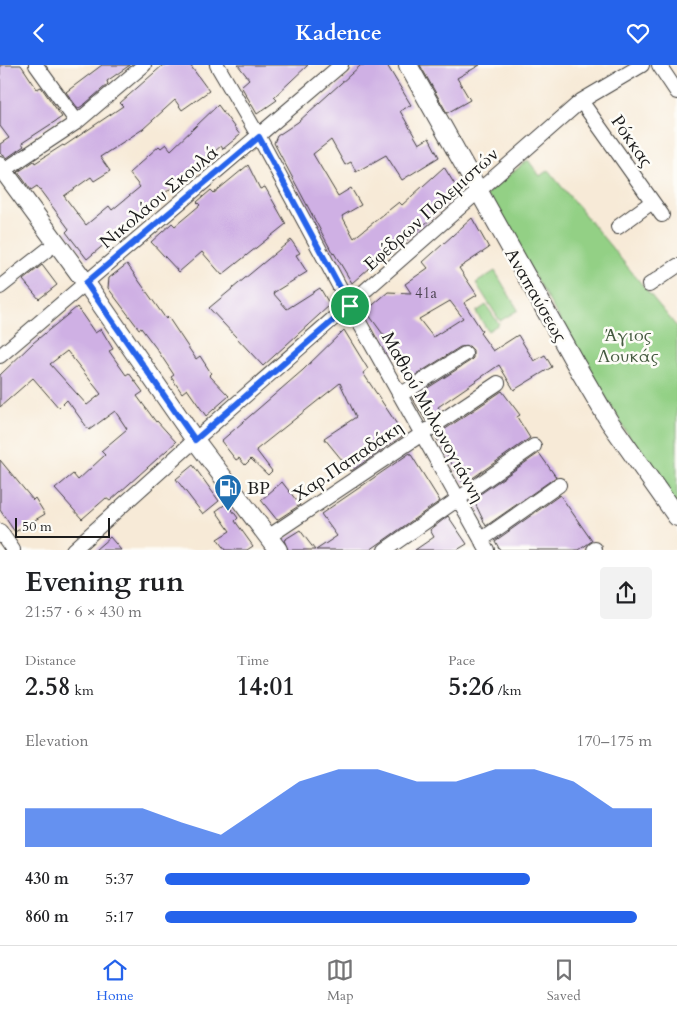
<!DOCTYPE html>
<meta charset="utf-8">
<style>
body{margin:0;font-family:Cardo,serif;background:#f2f2f2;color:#202124;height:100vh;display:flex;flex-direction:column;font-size:19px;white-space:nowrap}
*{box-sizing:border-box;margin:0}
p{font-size:16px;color:#757577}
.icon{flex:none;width:28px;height:28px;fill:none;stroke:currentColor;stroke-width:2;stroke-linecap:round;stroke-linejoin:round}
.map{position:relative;height:485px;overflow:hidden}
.drawer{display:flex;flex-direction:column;background:#fff;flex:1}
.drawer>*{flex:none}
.scale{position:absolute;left:15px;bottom:12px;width:95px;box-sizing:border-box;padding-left:5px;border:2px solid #1c1c1c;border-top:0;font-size:14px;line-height:18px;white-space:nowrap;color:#1c1c1c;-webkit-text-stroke:4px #fdfcf7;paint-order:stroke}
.pin{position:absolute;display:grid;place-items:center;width:42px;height:42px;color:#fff;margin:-21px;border:2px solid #fff;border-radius:50%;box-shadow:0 1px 5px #0007}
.round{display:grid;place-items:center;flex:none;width:52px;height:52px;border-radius:5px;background:#f2f2f2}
.head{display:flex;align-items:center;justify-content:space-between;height:85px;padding:0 25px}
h1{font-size:28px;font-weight:600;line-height:38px}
.stats{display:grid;grid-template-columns:repeat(3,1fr);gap:8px;height:85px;padding:5px 25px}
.stats div{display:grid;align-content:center}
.stats b{font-size:25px;font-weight:600}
.stats small{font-size:14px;font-weight:400}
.stats p{font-size:14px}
.chart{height:140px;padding:10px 25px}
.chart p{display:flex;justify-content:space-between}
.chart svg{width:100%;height:90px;margin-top:5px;fill:#2563eb;opacity:.7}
ul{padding:0 25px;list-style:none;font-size:16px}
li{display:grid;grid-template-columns:80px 60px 1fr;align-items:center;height:38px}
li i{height:12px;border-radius:6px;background:#2563eb}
header{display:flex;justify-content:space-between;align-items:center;height:65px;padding:0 25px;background:#2563eb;color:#fff;font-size:22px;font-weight:600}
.tabs{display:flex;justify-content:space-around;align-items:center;height:70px;border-top:1px solid #e0e0e0;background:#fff;font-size:14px;color:#757577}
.tabs a{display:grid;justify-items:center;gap:2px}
.tabs .current{color:#2563eb}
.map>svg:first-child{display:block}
.green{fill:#93d085;stroke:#587650}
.building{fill:#cfb0e4;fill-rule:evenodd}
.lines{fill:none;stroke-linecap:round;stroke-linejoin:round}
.minor-casing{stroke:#3d3b38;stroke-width:16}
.major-casing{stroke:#3d3b38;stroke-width:20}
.minor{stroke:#fff;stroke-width:14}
.major{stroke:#fff;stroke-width:18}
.route-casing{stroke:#fff;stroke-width:10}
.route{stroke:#2563eb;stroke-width:6}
.labels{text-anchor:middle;stroke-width:5;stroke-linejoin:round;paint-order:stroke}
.number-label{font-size:15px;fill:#49414e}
.street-label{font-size:18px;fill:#1c1c1c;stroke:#fdfcf7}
.park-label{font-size:18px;fill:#465b41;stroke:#fdfcf7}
.poi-label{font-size:18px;fill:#1c1c1c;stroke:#fdfcf7;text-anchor:start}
</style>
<header><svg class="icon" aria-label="back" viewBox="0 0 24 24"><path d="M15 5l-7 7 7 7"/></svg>Kadence<svg class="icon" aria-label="heart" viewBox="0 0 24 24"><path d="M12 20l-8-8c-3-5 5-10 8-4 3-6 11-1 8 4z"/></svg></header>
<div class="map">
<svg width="677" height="485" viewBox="0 0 677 485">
<rect width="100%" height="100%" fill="#fdfcf7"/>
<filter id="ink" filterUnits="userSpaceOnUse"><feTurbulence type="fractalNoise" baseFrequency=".02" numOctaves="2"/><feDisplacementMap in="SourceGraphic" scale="10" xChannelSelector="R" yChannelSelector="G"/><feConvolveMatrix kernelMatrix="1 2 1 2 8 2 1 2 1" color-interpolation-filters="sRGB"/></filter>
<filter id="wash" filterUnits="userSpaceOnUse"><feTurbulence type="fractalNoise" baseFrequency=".0096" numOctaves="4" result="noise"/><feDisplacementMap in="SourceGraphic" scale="20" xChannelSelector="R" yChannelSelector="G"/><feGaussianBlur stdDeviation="1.12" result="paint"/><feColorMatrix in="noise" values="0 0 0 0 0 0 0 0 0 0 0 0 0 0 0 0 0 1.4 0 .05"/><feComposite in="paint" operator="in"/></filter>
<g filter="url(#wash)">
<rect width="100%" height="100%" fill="#f7ead7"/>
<!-- green -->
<path class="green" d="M528,95L540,111L548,105L677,262V442L625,365L486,129Z
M495,206L518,245L500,256L476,218Z
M486,240L499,259L488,266L476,247Z"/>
<g id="blocks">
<!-- building -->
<path class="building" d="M0,0H21L37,24L41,22L62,52L22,78L24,81L7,93L0,88V79L9,73L0,61Z
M102,0H130L107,16L108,19L85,39L79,43L77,42L66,27Z
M163,0H190L209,26L182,45L175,35L143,64L100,92L110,106L94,116L91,112L64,131L86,160L109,141L112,145L140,122L129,108L159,81L161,83L166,79L171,85L218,40L240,70L223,84L221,81L87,194L66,167L69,164L37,121L31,125L18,107L34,96L35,98L63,80L64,81L123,41L120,38Z
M238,0H308L274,32L277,35L257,49L241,21L249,14Z
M361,0H387L411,40L400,46L419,79L429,73L439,92L402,115L386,90L356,107L351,97L345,100L331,75L313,89L338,131L351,123L361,140L342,151L354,173L399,137L402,140L444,102L460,128L407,175L404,172L352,218L334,188L333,189L274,78L277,71L298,57Z
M420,0H480L457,13L470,35L447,48Z
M248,100L260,124L265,122L286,159L222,210L202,187L179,207L151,177L172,158L175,161L200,140L197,137L211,125L214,128Z
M472,153L489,183L459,203L477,230L464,238L482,266L480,268L493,286L518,270L534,296L545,290L552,302L514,325L499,300L438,342L440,346L426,356L412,333L470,296L473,293V285L469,281L460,282L408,315L398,298L400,296L382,275L385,272L366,246L388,227L411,228L405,219L428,203L423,197ZM450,236L463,253L433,272L419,254Z
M291,175L300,188L296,190L307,207L273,228L287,244L320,223L330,240L263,301L209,243Z
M127,199L166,254L168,252L196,294L200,291L211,308L209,310L229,331L206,351L187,324L182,328L171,312L174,310L156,283L141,263L139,264L108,223L109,213Z
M42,200L57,220L39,234L23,215Z
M77,242L95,268L101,264L113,284L109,286L126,310L129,308L143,327L137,331L156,357L157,356L176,377L110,436L106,433L82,454L55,424L73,409L78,415L105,390L101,386L127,364L115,346L89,365L67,335L59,343L33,313L0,342V310L33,278ZM67,286L101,329L87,340L50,299Z
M344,265L368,304L363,308L404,370L351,406L324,373L356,352L340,318L256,385L272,406L268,410L251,394L245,400L239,393L236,395L221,376L303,305Z
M502,326L520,350L517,352L530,373L464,419L435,371Z
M410,388L440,436L370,485H316L337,471L321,449Z
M539,388L556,412L486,461L473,434Z
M0,395L33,435L35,433L45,449L15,467L0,445Z
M193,400L219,436L203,449L176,414Z
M282,417L300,440L277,455L261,435Z
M560,430L592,476L579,485H500L495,476Z
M227,438L238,453L235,456L253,481L247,485H225L217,474L230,466L216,446Z
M448,451L467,479L457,485H415L434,472L430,465Z
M300,465L308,476L315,485H288L284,475Z
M110,472L121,485H95Z"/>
</g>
</g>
<g filter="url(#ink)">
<use href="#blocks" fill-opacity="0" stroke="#3d3b38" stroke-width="1"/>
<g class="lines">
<defs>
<path id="minor" d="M36,0L77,57
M217,0L259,72L350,241L487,485
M659,0L677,27
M581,36L662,150
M0,108L77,57L144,0
M618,162L652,137
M649,220L677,201
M0,222L56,178
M0,291L341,0
M400,330L465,289
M0,466L13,485
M268,472L498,318
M481,475L559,420
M73,485L195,375L581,36L642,0
M385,485L534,381
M594,485L595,484"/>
<path id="major" d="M408,0L575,298L609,356L677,452
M0,101L86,218L195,375L278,485"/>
</defs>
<!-- minor casing -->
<use href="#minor" class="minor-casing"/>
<!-- major casing -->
<use href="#major" class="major-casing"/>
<!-- minor -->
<use href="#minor" class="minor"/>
<!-- major -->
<use href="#major" class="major"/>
</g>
</g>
<g class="lines" filter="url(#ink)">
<defs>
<path id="route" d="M259,72L350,241L195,375L86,218Z"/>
</defs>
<!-- route casing -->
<use href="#route" class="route-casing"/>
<!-- route -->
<use href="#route" class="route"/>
</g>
<!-- icons -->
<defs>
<symbol id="fuel-pin" viewBox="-11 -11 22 30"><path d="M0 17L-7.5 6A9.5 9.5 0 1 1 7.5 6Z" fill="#1f6fb2" stroke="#fdfcf7"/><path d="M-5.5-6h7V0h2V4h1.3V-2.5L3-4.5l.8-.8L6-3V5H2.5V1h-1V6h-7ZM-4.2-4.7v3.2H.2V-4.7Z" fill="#fff"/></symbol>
</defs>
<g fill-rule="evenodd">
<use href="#fuel-pin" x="212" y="407" width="32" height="43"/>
</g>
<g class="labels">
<!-- number labels -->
<g class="number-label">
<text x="426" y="233">41a</text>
</g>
<!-- street labels -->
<g class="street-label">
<text transform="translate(632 76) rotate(55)" y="6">Ρόκκας</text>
<text transform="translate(159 132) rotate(-40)" y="6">Νικολάου Σκουλά</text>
<text transform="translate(431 144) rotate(-42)" y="6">Εφέδρων Πολεμιστών</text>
<text transform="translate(536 230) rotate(60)" y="6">Αναπαύσεως</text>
<text transform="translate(433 352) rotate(61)" y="6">Μαθιού Μυλωνογιάννη</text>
<text transform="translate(348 396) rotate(-34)" y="6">Χαρ.Παπαδάκη</text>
</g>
<!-- park labels -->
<g class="park-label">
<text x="628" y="276">Άγιος<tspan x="628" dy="21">Λουκάς</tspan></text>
</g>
<!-- poi labels -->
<g class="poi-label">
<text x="247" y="429">BP</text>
</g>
</g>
</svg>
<div class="scale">50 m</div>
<div class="pin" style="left:350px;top:241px;background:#1e9e55"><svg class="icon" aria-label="arrive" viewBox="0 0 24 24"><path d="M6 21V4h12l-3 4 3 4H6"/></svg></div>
</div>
<section class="drawer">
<div class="head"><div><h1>Evening run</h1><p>21:57 · 6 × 430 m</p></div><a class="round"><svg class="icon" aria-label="share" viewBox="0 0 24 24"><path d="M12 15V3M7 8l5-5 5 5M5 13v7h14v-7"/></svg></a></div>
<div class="stats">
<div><p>Distance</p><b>2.58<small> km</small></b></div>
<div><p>Time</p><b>14:01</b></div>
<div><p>Pace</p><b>5:26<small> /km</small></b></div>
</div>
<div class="chart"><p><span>Elevation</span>170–175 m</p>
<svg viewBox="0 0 160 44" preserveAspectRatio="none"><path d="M0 44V25L10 25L20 25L30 25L40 32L50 38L60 25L70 12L80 6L90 6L100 12L110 12L120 6L130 6L140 12L150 25L160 25V44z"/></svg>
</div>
<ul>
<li><b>430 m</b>5:37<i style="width:75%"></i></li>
<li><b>860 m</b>5:17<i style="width:97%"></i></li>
</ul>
</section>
<nav class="tabs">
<a class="current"><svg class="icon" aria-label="home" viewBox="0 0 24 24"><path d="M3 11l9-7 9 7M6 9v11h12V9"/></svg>Home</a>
<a><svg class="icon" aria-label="map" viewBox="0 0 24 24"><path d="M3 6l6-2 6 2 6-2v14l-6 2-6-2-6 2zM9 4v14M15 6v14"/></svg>Map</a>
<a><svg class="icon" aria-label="saved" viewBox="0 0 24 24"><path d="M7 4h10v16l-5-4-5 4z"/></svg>Saved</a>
</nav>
